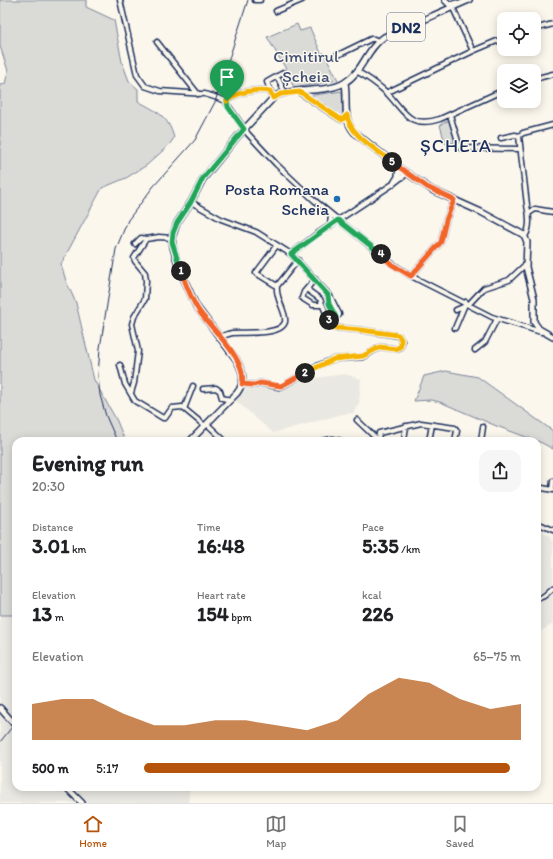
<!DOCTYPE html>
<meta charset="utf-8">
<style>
body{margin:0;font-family:Itim,sans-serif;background:#f6f6f6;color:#202124;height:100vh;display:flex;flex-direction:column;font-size:15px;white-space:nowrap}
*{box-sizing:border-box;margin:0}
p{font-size:13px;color:#757577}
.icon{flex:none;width:22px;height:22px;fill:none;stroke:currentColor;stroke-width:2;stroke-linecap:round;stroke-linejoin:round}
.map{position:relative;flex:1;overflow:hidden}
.drawer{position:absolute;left:12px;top:437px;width:529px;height:354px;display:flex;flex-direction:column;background:#fff;border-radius:12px;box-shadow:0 2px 10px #0003}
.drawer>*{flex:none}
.tools{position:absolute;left:497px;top:12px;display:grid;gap:8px}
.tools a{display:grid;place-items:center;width:44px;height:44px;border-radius:8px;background:#fff;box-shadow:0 2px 10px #0003;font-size:20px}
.pin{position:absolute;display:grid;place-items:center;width:34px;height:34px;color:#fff;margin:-41px -17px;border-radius:50% 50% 50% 0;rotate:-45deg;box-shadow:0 0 4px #0007}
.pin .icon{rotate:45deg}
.km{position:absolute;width:20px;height:20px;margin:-10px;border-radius:50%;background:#222;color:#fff;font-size:11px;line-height:20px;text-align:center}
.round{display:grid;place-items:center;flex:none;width:42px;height:42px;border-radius:12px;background:#f6f6f6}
.head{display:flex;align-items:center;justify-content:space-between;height:68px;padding:0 20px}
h1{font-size:22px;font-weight:700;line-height:30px}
.metrics{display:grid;grid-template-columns:repeat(3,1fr);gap:6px;height:68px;padding:4px 20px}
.metrics div{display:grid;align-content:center}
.metrics b{font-size:20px;font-weight:700}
.metrics small{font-size:11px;font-weight:400}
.metrics p{font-size:11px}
.chart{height:112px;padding:8px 20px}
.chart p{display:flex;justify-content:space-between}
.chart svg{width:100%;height:72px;margin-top:4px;fill:#b45309;opacity:.7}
ul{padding:0 20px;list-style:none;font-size:13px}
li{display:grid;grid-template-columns:64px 48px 1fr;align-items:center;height:30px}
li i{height:10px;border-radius:5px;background:#b45309}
.tabs{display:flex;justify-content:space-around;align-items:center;height:56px;border-top:1px solid #e0e0e0;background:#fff;font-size:11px;color:#757577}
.tabs a{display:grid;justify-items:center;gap:2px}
.tabs .active{color:#b45309}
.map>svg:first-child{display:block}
.built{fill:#eae8e2}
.green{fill:#dadad7;stroke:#7a849a}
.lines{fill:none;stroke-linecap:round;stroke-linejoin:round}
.minor-casing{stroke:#1b2f5e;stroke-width:7}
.major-casing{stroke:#1b2f5e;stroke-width:8}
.minor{stroke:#fbf7ec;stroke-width:4}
.major{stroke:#fbf7ec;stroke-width:5}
.rail{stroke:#1b2f5e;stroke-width:1}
.split-1-casing{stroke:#fff;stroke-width:8}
.split-2-casing{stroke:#fff;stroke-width:8}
.split-3-casing{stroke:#fff;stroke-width:8}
.split-4-casing{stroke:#fff;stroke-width:8}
.split-5-casing{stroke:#fff;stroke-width:8}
.split-6-casing{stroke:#fff;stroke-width:8}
.split-1{stroke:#22a559;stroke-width:5}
.split-2{stroke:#f0652b;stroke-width:5}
.split-3{stroke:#f5b400;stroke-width:5}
.split-4{stroke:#22a559;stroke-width:5}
.split-5{stroke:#f0652b;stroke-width:5}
.split-6{stroke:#f5b400;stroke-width:5}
.poi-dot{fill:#1f6fb2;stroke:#fbf7ec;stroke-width:1.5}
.labels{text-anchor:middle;stroke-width:3;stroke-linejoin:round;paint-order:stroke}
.shield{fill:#fbf7ec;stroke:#5e6b89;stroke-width:1}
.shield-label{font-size:16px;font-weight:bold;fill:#1b2f5e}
.park-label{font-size:17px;fill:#415176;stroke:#fbf7ec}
.poi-label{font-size:17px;fill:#1b2f5e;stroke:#fbf7ec;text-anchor:end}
.quarter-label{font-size:19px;letter-spacing:1px;fill:#1b2f5e;stroke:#fbf7ec}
</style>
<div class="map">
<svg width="553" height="803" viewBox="0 0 553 803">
<rect width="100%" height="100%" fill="#fbf7ec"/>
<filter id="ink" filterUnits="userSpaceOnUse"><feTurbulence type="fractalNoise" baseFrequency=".025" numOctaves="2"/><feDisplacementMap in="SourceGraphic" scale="8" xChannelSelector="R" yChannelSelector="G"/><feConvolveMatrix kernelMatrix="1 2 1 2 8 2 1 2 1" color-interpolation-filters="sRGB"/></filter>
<g filter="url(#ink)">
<!-- built -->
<path class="built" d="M345,374L361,379L359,403L353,413L343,414L273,433L235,400L246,389L263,385L278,390L300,380Z
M537,529L550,537L553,543V624L537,633Z
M0,615H16V787H190L188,803H0Z"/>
<!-- green -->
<path class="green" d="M0,0H86V7L114,20L122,62L129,81L138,89V101C157,112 168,115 174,138L169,145L147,165L126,178L102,188L61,264L66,281L76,303L94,380L117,421L125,441H16V615H0V85L5,84L8,71L0,46Z
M297,24L300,31L310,28L321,53H324L338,80L294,88L286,69L267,37Z
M342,91L343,114L341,116L307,96Z
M449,120L456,141L447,145L445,143L440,125Z
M446,371L478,377L553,431V449L542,443L494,425L440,402L431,400L414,401L424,376Z"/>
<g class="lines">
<defs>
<path id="minor" d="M120,0L137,75L145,86L160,91L205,94L227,101
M255,0H260
M453,8L473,51
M276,11L302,0
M534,29L553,24
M157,42L198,94
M336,56L371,39H374L378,41
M358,72C367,77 378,85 386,92C405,111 408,129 440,119L504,90
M277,76L285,93
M534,79L553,74
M270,91C257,89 237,91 227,101V104L248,134L276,164L314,200L391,263L411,276L492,317L541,332
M299,92L340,119L342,120L347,115
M386,93L473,51L504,38
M273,98L267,82L283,73
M450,115L460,148L520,149
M519,136L527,205C529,214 531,228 525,236
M501,138L515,135L519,136L523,133L553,125
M394,182L399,174
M191,202L221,219L256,232L291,254L330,296L339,314V315L327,322L324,325L325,327L361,330L394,335L399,336L402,341L401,346L398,349L380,347L363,357L334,359L317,366L284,385L279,387L260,383L255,385L242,384
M529,213L535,209L553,212
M330,226L331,214
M135,244L141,238L146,239
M291,254L317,234L393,184L402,177
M411,276L441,242L446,220L454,200
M315,279L304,292L302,298L313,305H322
M277,286L256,273L277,245
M308,288L309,291L320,299L329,320
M328,295L329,304L336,317
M469,304L484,288L509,280L526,264
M456,310L463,307
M455,328L466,302
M221,337C224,335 228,334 232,333C243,332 281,336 285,322C287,312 275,299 277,286L298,260
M475,350L485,342L497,319
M120,365L125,384L135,401L163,418H165L172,408L182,407L205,426
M203,389L216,388L220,391L222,398L231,400
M131,393L134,383L138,351L132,324L134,317L145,299L146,281L145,273L135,261L134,258L146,239L159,237L172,238
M184,409L193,386
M357,420L378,440
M207,424L225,441
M322,441L333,439L341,441
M378,441L379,433L421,423L455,428L457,431L455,441
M404,441L406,426
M429,441L432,425
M481,441L483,427
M537,487L553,490
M552,490L553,481
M537,523L553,530
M537,599L544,596L553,588"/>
<path id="major" d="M445,0L450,5L457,3
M345,83C348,99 342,118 354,132L401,169L432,190L481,212L524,235L527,242L526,267L534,299V322L539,329L553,337
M398 174a3 3 0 1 1 6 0a3 3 0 1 1-6 0Z
M190,441L237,393C246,381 243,371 236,359L196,306L179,268L173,247L172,238L177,223L191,202L203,179L238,136L275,96C294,87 324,94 344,83C363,72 366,49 384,37L469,0
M0,708L16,726
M66,787L82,803"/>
</defs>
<!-- minor casing -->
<use href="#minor" class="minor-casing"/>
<!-- major casing -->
<use href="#major" class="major-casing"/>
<!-- minor -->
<use href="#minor" class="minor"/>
<!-- major -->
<use href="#major" class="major"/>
<!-- rail -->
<path class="rail" d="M117,441L106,416L100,395L98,376L100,348L116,249L128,220L153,187L195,140L215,102L248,0
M0,742L16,722"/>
</g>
</g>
<g class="lines" filter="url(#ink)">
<defs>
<path id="split-1" d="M181,271L172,242L173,233L177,223L191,202L203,178L244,129L228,107L227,101"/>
<path id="split-2" d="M181,271C186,285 191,299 199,311C212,330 248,360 242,384L254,385L260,383L281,386L305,373"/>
<path id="split-3" d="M305,373L334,359L363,356L380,347L396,349L401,346V339L398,335L361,330L325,327L324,325L329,320"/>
<path id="split-4" d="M329,320L336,317L329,304L328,295L291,254L338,220L381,254"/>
<path id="split-5" d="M381,254L391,264L411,276L441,242L446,220L454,200L427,187L392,162"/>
<path id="split-6" d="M227,101C237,91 257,89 270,91L273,98L281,94L300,92L342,120L347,115C350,136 377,149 392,162"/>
</defs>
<!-- split-1 casing -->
<use href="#split-1" class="split-1-casing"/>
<!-- split-2 casing -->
<use href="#split-2" class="split-2-casing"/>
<!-- split-3 casing -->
<use href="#split-3" class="split-3-casing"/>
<!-- split-4 casing -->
<use href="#split-4" class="split-4-casing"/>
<!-- split-5 casing -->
<use href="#split-5" class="split-5-casing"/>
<!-- split-6 casing -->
<use href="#split-6" class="split-6-casing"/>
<!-- split-1 -->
<use href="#split-1" class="split-1"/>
<!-- split-2 -->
<use href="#split-2" class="split-2"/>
<!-- split-3 -->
<use href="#split-3" class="split-3"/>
<!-- split-4 -->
<use href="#split-4" class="split-4"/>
<!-- split-5 -->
<use href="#split-5" class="split-5"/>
<!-- split-6 -->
<use href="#split-6" class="split-6"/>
</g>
<!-- markers -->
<circle class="poi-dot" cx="337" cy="199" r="4"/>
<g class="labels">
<!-- shield labels -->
<rect class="shield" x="387" y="13" width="38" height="28" rx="3"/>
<g class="shield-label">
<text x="406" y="33">DN2</text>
</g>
<!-- park labels -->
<g class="park-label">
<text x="306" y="62">Cimitirul<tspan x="306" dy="20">Șcheia</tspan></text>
</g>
<!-- poi labels -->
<g class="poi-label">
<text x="329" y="195">Posta Romana<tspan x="329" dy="20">Scheia</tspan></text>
</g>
<!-- quarter labels -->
<g class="quarter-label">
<text x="456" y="152">ȘCHEIA</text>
</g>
</g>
</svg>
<div class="tools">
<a><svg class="icon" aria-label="locate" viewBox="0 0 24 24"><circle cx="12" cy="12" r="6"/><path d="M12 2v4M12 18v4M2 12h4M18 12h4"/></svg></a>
<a><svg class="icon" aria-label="layers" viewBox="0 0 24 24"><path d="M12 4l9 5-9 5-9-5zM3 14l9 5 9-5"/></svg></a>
</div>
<div class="pin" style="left:227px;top:101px;background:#1e9e55"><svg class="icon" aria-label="arrive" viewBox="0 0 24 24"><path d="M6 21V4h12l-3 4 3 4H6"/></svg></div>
<b class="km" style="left:181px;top:271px">1</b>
<b class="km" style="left:305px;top:373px">2</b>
<b class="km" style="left:329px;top:320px">3</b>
<b class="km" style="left:381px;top:254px">4</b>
<b class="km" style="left:392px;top:162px">5</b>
<section class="drawer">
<div class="head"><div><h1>Evening run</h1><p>20:30</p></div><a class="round"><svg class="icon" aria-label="share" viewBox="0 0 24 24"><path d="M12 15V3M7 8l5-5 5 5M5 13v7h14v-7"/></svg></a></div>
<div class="metrics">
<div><p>Distance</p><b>3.01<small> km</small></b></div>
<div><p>Time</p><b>16:48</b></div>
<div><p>Pace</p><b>5:35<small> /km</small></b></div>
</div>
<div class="metrics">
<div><p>Elevation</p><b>13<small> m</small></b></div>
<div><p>Heart rate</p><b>154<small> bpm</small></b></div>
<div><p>kcal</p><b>226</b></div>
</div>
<div class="chart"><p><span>Elevation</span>65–75 m</p>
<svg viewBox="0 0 160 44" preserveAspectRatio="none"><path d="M0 44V22L10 19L20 19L30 28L40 35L50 35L60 32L70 32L80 35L90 38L100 32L110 16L120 6L130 9L140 19L150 25L160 22V44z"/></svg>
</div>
<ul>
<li><b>500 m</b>5:17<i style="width:97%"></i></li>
</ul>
</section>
</div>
<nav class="tabs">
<a class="active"><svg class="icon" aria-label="home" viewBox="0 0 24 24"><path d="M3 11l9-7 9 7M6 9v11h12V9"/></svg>Home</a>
<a><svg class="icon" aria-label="map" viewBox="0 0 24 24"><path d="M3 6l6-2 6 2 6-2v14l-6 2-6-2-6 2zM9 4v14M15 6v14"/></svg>Map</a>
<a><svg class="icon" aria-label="saved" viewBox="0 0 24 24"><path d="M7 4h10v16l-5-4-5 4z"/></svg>Saved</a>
</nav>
